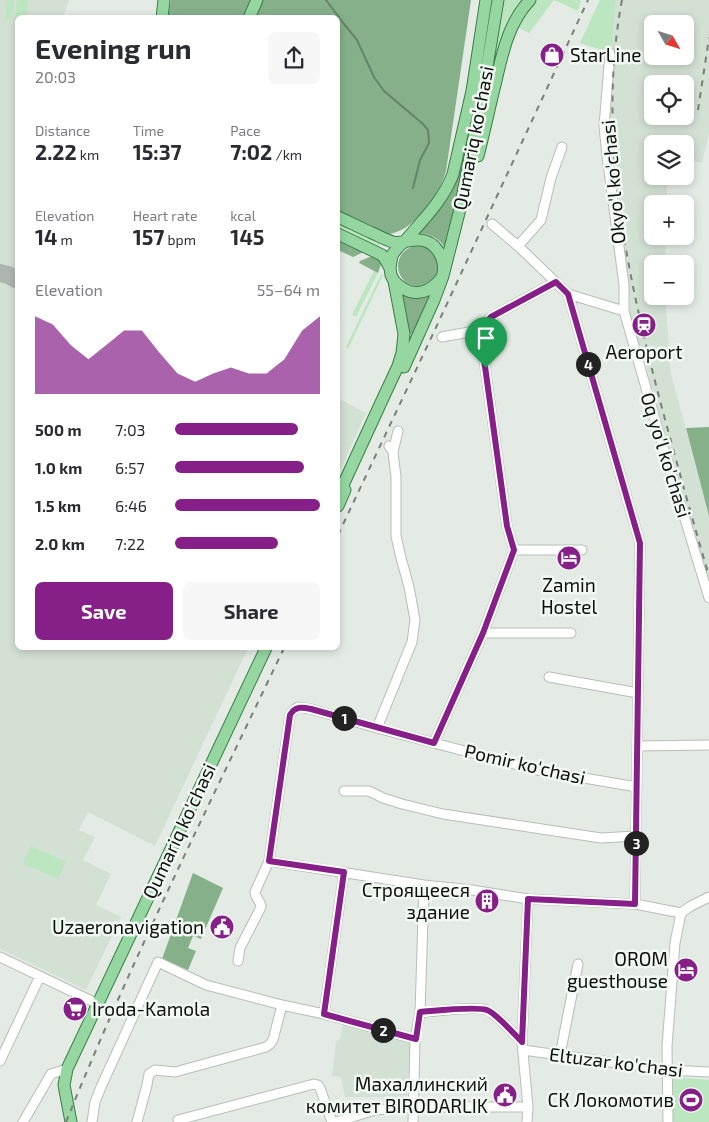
<!DOCTYPE html>
<meta charset="utf-8">
<style>
body{margin:0;font-family:"Exo 2",sans-serif;background:#f7f7f7;color:#2b2b33;height:100vh;display:flex;flex-direction:column;font-size:19px;white-space:nowrap}
*{box-sizing:border-box;margin:0}
p{font-size:16px;color:#7c7c81}
.icon{flex:none;width:28px;height:28px;fill:none;stroke:currentColor;stroke-width:2;stroke-linecap:round;stroke-linejoin:round}
.map{position:relative;flex:1;overflow:hidden}
.sheet{position:absolute;left:15px;top:15px;width:325px;height:635px;display:flex;flex-direction:column;background:#fff;border-radius:8px;box-shadow:0 2px 8px #0003}
.sheet>*{flex:none}
.needle{width:32px;rotate:129deg}
.fabs{position:absolute;left:644px;top:15px;display:grid;gap:10px}
.fabs a{display:grid;place-items:center;width:50px;height:50px;border-radius:8px;background:#fff;box-shadow:0 2px 8px #0003;font-size:25px}
.pin{position:absolute;display:grid;place-items:center;width:42px;height:42px;color:#fff;margin:-51px -21px;border-radius:50% 50% 50% 0;rotate:-45deg;box-shadow:0 0 5px #0007}
.pin .icon{rotate:45deg}
.km{position:absolute;width:25px;height:25px;margin:-12px;border-radius:50%;background:#222;color:#fff;font-size:14px;line-height:25px;text-align:center}
.round{display:grid;place-items:center;flex:none;width:52px;height:52px;border-radius:8px;background:#f7f7f7}
.summary{display:flex;align-items:center;justify-content:space-between;height:85px;padding:0 20px}
h1{font-size:28px;font-weight:700;line-height:38px}
.metrics{display:grid;grid-template-columns:repeat(3,1fr);gap:8px;height:85px;padding:5px 20px}
.metrics div{display:grid;align-content:center}
.metrics b{font-size:21px;font-weight:700}
.metrics small{font-size:14px;font-weight:400}
.metrics p{font-size:14px}
.chart{height:140px;padding:10px 20px}
.chart p{display:flex;justify-content:space-between}
.chart svg{width:100%;height:90px;margin-top:5px;fill:#862088;opacity:.7}
.action{display:flex;gap:10px;margin-top:auto;padding:10px 20px}
.action a{flex:1;height:58px;border-radius:8px;background:#862088;color:#fff;font-size:20px;font-weight:700;line-height:58px;text-align:center}
.action a+a{background:#f7f7f7;color:#2b2b33}
ul{padding:0 20px;list-style:none;font-size:16px}
li{display:grid;grid-template-columns:80px 60px 1fr;align-items:center;height:38px}
li i{height:12px;border-radius:6px;background:#862088}
.map>svg:first-child{display:block}
.built{fill:#d3e0d4;fill-rule:evenodd}
.green{fill:#bbe6bf}
.forest{fill:#85b089}
.lines{fill:none;stroke-linecap:round;stroke-linejoin:round}
.stream{stroke:#658468;stroke-width:2}
.taxiway{stroke:#afb5af;stroke-width:18}
.minor-casing{stroke:#b7beb7;stroke-width:11}
.major-casing{stroke:#387e45;stroke-width:13}
.minor{stroke:#fff;stroke-width:9}
.major{stroke:#95d6a1;stroke-width:11}
.rail{stroke:#7a7f7a;stroke-width:2;stroke-dasharray:6 6;stroke-linecap:butt}
.route-casing{stroke:#fff;stroke-width:10}
.route{stroke:#862088;stroke-width:6}
.labels{text-anchor:middle;stroke-width:5;stroke-linejoin:round;paint-order:stroke}
.poi-label{font-size:19px;fill:#0d100d;stroke:#f1f9f2;text-anchor:end}
.street-label{font-size:19px;fill:#0d100d;stroke:#f1f9f2}
</style>
<div class="map">
<svg width="709" height="1122" viewBox="0 0 709 1122">
<rect width="100%" height="100%" fill="#e4ebe4"/>
<!-- built -->
<path class="built" d="M0,0H69L63,17L18,18V648H248L155,846L88,812L79,830L95,837L83,860L111,874L96,905L121,917L86,990L0,949Z
M616,0H709V133L702,163L685,159V144H652V176H667V204H652V236H666L665,264H652V296H665L671,374L709,516V587L670,458L645,360L637,354L630,322V299L615,200L609,128L611,53ZM652,24H685V56H652ZM652,84H685V116H652Z
M338,398L366,413L338,475Z
M345,1018L410,1037L407,1097H345L341,1077L332,1076L336,1041L340,1039Z"/>
<!-- green -->
<path class="green" d="M7,0H14L12,19H5Z
M17,0H28L26,17L18,18L17,20L15,19Z
M501,0H581L578,11L554,0L529,33L508,22L499,45L491,76H489Z
M600,0H616L611,53L580,43Z
M338,223L381,244L378,249L338,230Z
M374,271L378,273L356,317L352,315Z
M381,274L383,275L348,349L346,347Z
M31,846L66,862L58,879L23,863Z
M673,1077L709,1080V1122H673Z"/>
<!-- forest -->
<path class="forest" d="M171,0H251L243,17L168,18Z
M261,0H471L446,171C440,194 411,237 383,234L338,211V18H253Z
M490,0H494L473,124L445,248C439,238 428,232 417,234L442,205Z
M338,238L366,251L353,257L338,250Z
M398 266a20 20 0 1 1 40 0a20 20 0 1 1-40 0Z
M372,256L378,259L381,264L378,273L359,263L360,261Z
M400,292L421,297L429,296L414,332L411,334L409,333Z
M709,427V516L686,428Z
M193,873L223,888L201,939L193,936L188,948L196,951L188,970L162,959Z"/>
<g class="lines">
<!-- stream -->
<path class="stream" d="M326,0L344,24L357,40L374,77L384,91L423,124L428,130L429,143L420,160L413,188"/>
<!-- taxiway -->
<path class="taxiway" d="M0,273L8,275L18,280"/>
<defs>
<path id="minor" d="M610,53L604,126L607,156L624,285V311L660,437L709,598
M492,224L518,246L568,294L624,311
M518,246L541,220L551,178L562,147
M568,294L640,543L635,904
M442,337L480,330L491,317L556,282
M393,452L398,431
M514,550H582
M483,633H571
M549,677L638,693
M377,728L412,642L415,620L409,587L401,558L396,536V477L393,452L389,446
M434,743L483,633L514,550L507,526L480,330
M637,746L709,745
M344,791H369L383,798L402,804L443,814L601,838L636,836
M269,861L424,885L472,890L528,899L635,904L681,913L675,943L667,1046L668,1122
M681,913L691,906L709,897
M0,957L98,1004
M238,961L240,948L261,907C261,901 255,898 255,892L269,861L290,715L294,710L298,707L311,709L377,728L537,770L637,787
M420,1013C434,1011 476,1006 487,1010C497,1014 513,1033 522,1042
M324,1014L344,872
M523,1050L668,1070L709,1072
M560,1055L578,964
M0,1061L40,976
M178,1120L314,1084L318,1085L320,1088L332,1122
M23,1122L51,1074L67,1069
M92,1122L95,1102L101,1087L158,962L206,985L282,1005L324,1014L415,1039
M137,1122L147,1085L149,1074L155,1070L175,1072L266,1047L270,1044L273,1040L282,1005
M336,1122L375,1110L413,1107H528
M413,1122L415,1039L420,1013L424,885
M527,1122L528,1107L522,1042L528,899"/>
<path id="major" d="M162,18L164,0
M249,18L257,0
M478,156C484,133 489,109 495,85C502,55 508,23 530,0
M338,217C349,222 361,228 372,233C379,236 386,240 393,242C402,244 411,239 420,240C436,241 446,259 443,274C442,278 440,280 437,283C423,297 407,295 394,281
M338,234L382,255L385,259L390,268
M404,367L434,300L443,276L459,213L482,97L498,0
M338,496L384,396L398,366L402,353L404,334L394,281L391,275L390,268L392,255L399,246L404,242C422,221 443,201 453,174L472,91L486,0
M338,506L345,490
M71,1122L64,1085L67,1069L266,648"/>
</defs>
<!-- minor casing -->
<use href="#minor" class="minor-casing"/>
<!-- major casing -->
<use href="#major" class="major-casing"/>
<!-- minor -->
<use href="#minor" class="minor"/>
<!-- major -->
<use href="#major" class="major"/>
<!-- rail -->
<path class="rail" d="M622,0C596,137 628,279 663,412C678,467 693,522 709,576
M698,110L709,38
M338,535L432,336L588,0
M66,1122C131,961 209,805 284,648"/>
</g>
<g class="lines">
<defs>
<path id="route" d="M556,282L568,294L640,543L635,904L528,899L522,1042C513,1033 497,1014 487,1010C475,1006 434,1011 420,1012L416,1039L324,1014L344,872L269,861L290,715C295,706 302,707 311,709L434,743L483,633L514,550L507,526L480,330L491,317Z"/>
</defs>
<!-- route casing -->
<use href="#route" class="route-casing"/>
<!-- route -->
<use href="#route" class="route"/>
</g>
<!-- icons -->
<defs>
<symbol id="shop-disc" viewBox="-11 -11 22 22"><circle r="9.5" fill="#862088" stroke="#f1f9f2"/><path d="M-5-2.5h2.3a2.7 3.5 0 0 1 5.4 0H5L5.5 6h-11ZM-1.5-2.5h3a1.5 2.3 0 0 0-3 0Z" fill="#fff"/></symbol>
<symbol id="station-disc" viewBox="-11 -11 22 22"><circle r="9.5" fill="#862088" stroke="#f1f9f2"/><path d="M-3-6H3Q5-6 5-4V2Q5 4 3 4L4.5 6H3L1.5 4h-3L-3 6H-4.5L-3 4Q-5 4-5 2V-4Q-5-6-3-6ZM-3.5-4v3h7v-3ZM-3.5 1v1.5H-2V1ZM2 1v1.5H3.5V1Z" fill="#fff"/></symbol>
<symbol id="hotel-disc" viewBox="-11 -11 22 22"><circle r="9.5" fill="#862088" stroke="#f1f9f2"/><path d="M-6-4.5h1.5V1H6V5H4.5V3h-9V5H-6ZM-4 0a1.8 1.8 0 1 1 3.6 0ZM.5 0V-2.5h3Q6-2.5 6 0Z" fill="#fff"/></symbol>
<symbol id="building-disc" viewBox="-11 -11 22 22"><circle r="9.5" fill="#862088" stroke="#f1f9f2"/><path d="M-4-6H4V6H1V3H-1V6H-4ZM-2.5-4.3h1.7v1.8h-1.7ZM.8-4.3h1.7v1.8H.8ZM-2.5-1h1.7V.8h-1.7ZM.8-1h1.7V.8H.8Z" fill="#fff"/></symbol>
<symbol id="civic-disc" viewBox="-11 -11 22 22"><circle r="9.5" fill="#862088" stroke="#f1f9f2"/><path d="M-.6-6.5H3V-4.5H.6V-3L4-1V1h2V6H-6V1h2V-1L-.6-3ZM-1.2 2.5V6h2.4V2.5Z" fill="#fff"/></symbol>
<symbol id="supermarket-disc" viewBox="-11 -11 22 22"><circle r="9.5" fill="#862088" stroke="#f1f9f2"/><path d="M-6-5.5h2.5l.6 2H6L4.5 2H-2.5L-4.4-4H-6ZM-1.5 3.2a1.3 1.3 0 1 0 .1 0ZM3 3.2a1.3 1.3 0 1 0 .1 0Z" fill="#fff"/></symbol>
<symbol id="stadium-disc" viewBox="-11 -11 22 22"><circle r="9.5" fill="#862088" stroke="#f1f9f2"/><path d="M0-5a6.5 5 0 1 0 0 10a6.5 5 0 1 0 0-10ZM-3.5-1.8h7v3.6h-7Z" fill="#fff"/></symbol>
</defs>
<g fill-rule="evenodd">
<use href="#shop-disc" x="538" y="41" width="28" height="28"/>
<use href="#station-disc" x="630" y="311" width="28" height="28"/>
<use href="#hotel-disc" x="555" y="544" width="28" height="28"/>
<use href="#building-disc" x="473" y="887" width="28" height="28"/>
<use href="#civic-disc" x="208" y="913" width="28" height="28"/>
<use href="#hotel-disc" x="672" y="956" width="28" height="28"/>
<use href="#supermarket-disc" x="61" y="995" width="28" height="28"/>
<use href="#civic-disc" x="491" y="1081" width="28" height="28"/>
<use href="#stadium-disc" x="677" y="1086" width="28" height="28"/>
</g>
<g class="labels">
<!-- poi labels -->
<g class="poi-label">
<text x="570" y="62" text-anchor="start">StarLine</text>
<text x="644" y="359" text-anchor="middle">Aeroport</text>
<text x="569" y="592" text-anchor="middle">Zamin<tspan x="569" dy="22">Hostel</tspan></text>
<text x="470" y="897">Строящееся<tspan x="470" dy="22">здание</tspan></text>
<text x="204" y="934">Uzaeronavigation</text>
<text x="668" y="966">OROM<tspan x="668" dy="22">guesthouse</tspan></text>
<text x="92" y="1016" text-anchor="start">Iroda-Kamola</text>
<text x="488" y="1091">Махаллинский<tspan x="488" dy="22">комитет BIRODARLIK</tspan></text>
<text x="674" y="1107">СК Локомотив</text>
</g>
<!-- street labels -->
<g class="street-label">
<text transform="translate(473 138) rotate(-79)" y="7">Qumariq ko'chasi</text>
<text transform="translate(613 182) rotate(-95)" y="7">Okyo'l ko'chasi</text>
<text transform="translate(666 455) rotate(73)" y="7">Oq yo'l ko'chasi</text>
<text transform="translate(525 764) rotate(13)" y="7">Pomir ko'chasi</text>
<text transform="translate(179 831) rotate(-65)" y="7">Qumariq ko'chasi</text>
<text transform="translate(616 1062) rotate(7)" y="7">Eltuzar ko'chasi</text>
</g>
</g>
</svg>
<div class="fabs">
<a><svg class="needle" viewBox="-14 -14 28 28"><path d="M0-13l5 13h-10z" fill="#e53935"/><path d="M0 13l5-13h-10z" fill="#7c7c81"/></svg></a>
<a><svg class="icon" aria-label="locate" viewBox="0 0 24 24"><circle cx="12" cy="12" r="6"/><path d="M12 2v4M12 18v4M2 12h4M18 12h4"/></svg></a>
<a><svg class="icon" aria-label="layers" viewBox="0 0 24 24"><path d="M12 4l9 5-9 5-9-5zM3 14l9 5 9-5"/></svg></a>
<a>+</a>
<a>−</a>
</div>
<div class="pin" style="left:486px;top:368px;background:#1e9e55"><svg class="icon" aria-label="arrive" viewBox="0 0 24 24"><path d="M6 21V4h12l-3 4 3 4H6"/></svg></div>
<b class="km" style="left:344px;top:718px">1</b>
<b class="km" style="left:383px;top:1030px">2</b>
<b class="km" style="left:636px;top:843px">3</b>
<b class="km" style="left:588px;top:364px">4</b>
<section class="sheet">
<div class="summary"><div><h1>Evening run</h1><p>20:03</p></div><a class="round"><svg class="icon" aria-label="share" viewBox="0 0 24 24"><path d="M12 15V3M7 8l5-5 5 5M5 13v7h14v-7"/></svg></a></div>
<div class="metrics">
<div><p>Distance</p><b>2.22<small> km</small></b></div>
<div><p>Time</p><b>15:37</b></div>
<div><p>Pace</p><b>7:02<small> /km</small></b></div>
</div>
<div class="metrics">
<div><p>Elevation</p><b>14<small> m</small></b></div>
<div><p>Heart rate</p><b>157<small> bpm</small></b></div>
<div><p>kcal</p><b>145</b></div>
</div>
<div class="chart"><p><span>Elevation</span>55–64 m</p>
<svg viewBox="0 0 160 44" preserveAspectRatio="none"><path d="M0 44V6L10 10L20 20L30 27L40 20L50 13L60 13L70 24L80 34L90 38L100 34L110 31L120 34L130 34L140 27L150 13L160 6V44z"/></svg>
</div>
<ul>
<li><b>500 m</b>7:03<i style="width:85%"></i></li>
<li><b>1.0 km</b>6:57<i style="width:89%"></i></li>
<li><b>1.5 km</b>6:46<i style="width:100%"></i></li>
<li><b>2.0 km</b>7:22<i style="width:71%"></i></li>
</ul>
<div class="action"><a>Save</a><a>Share</a></div>
</section>
</div>
